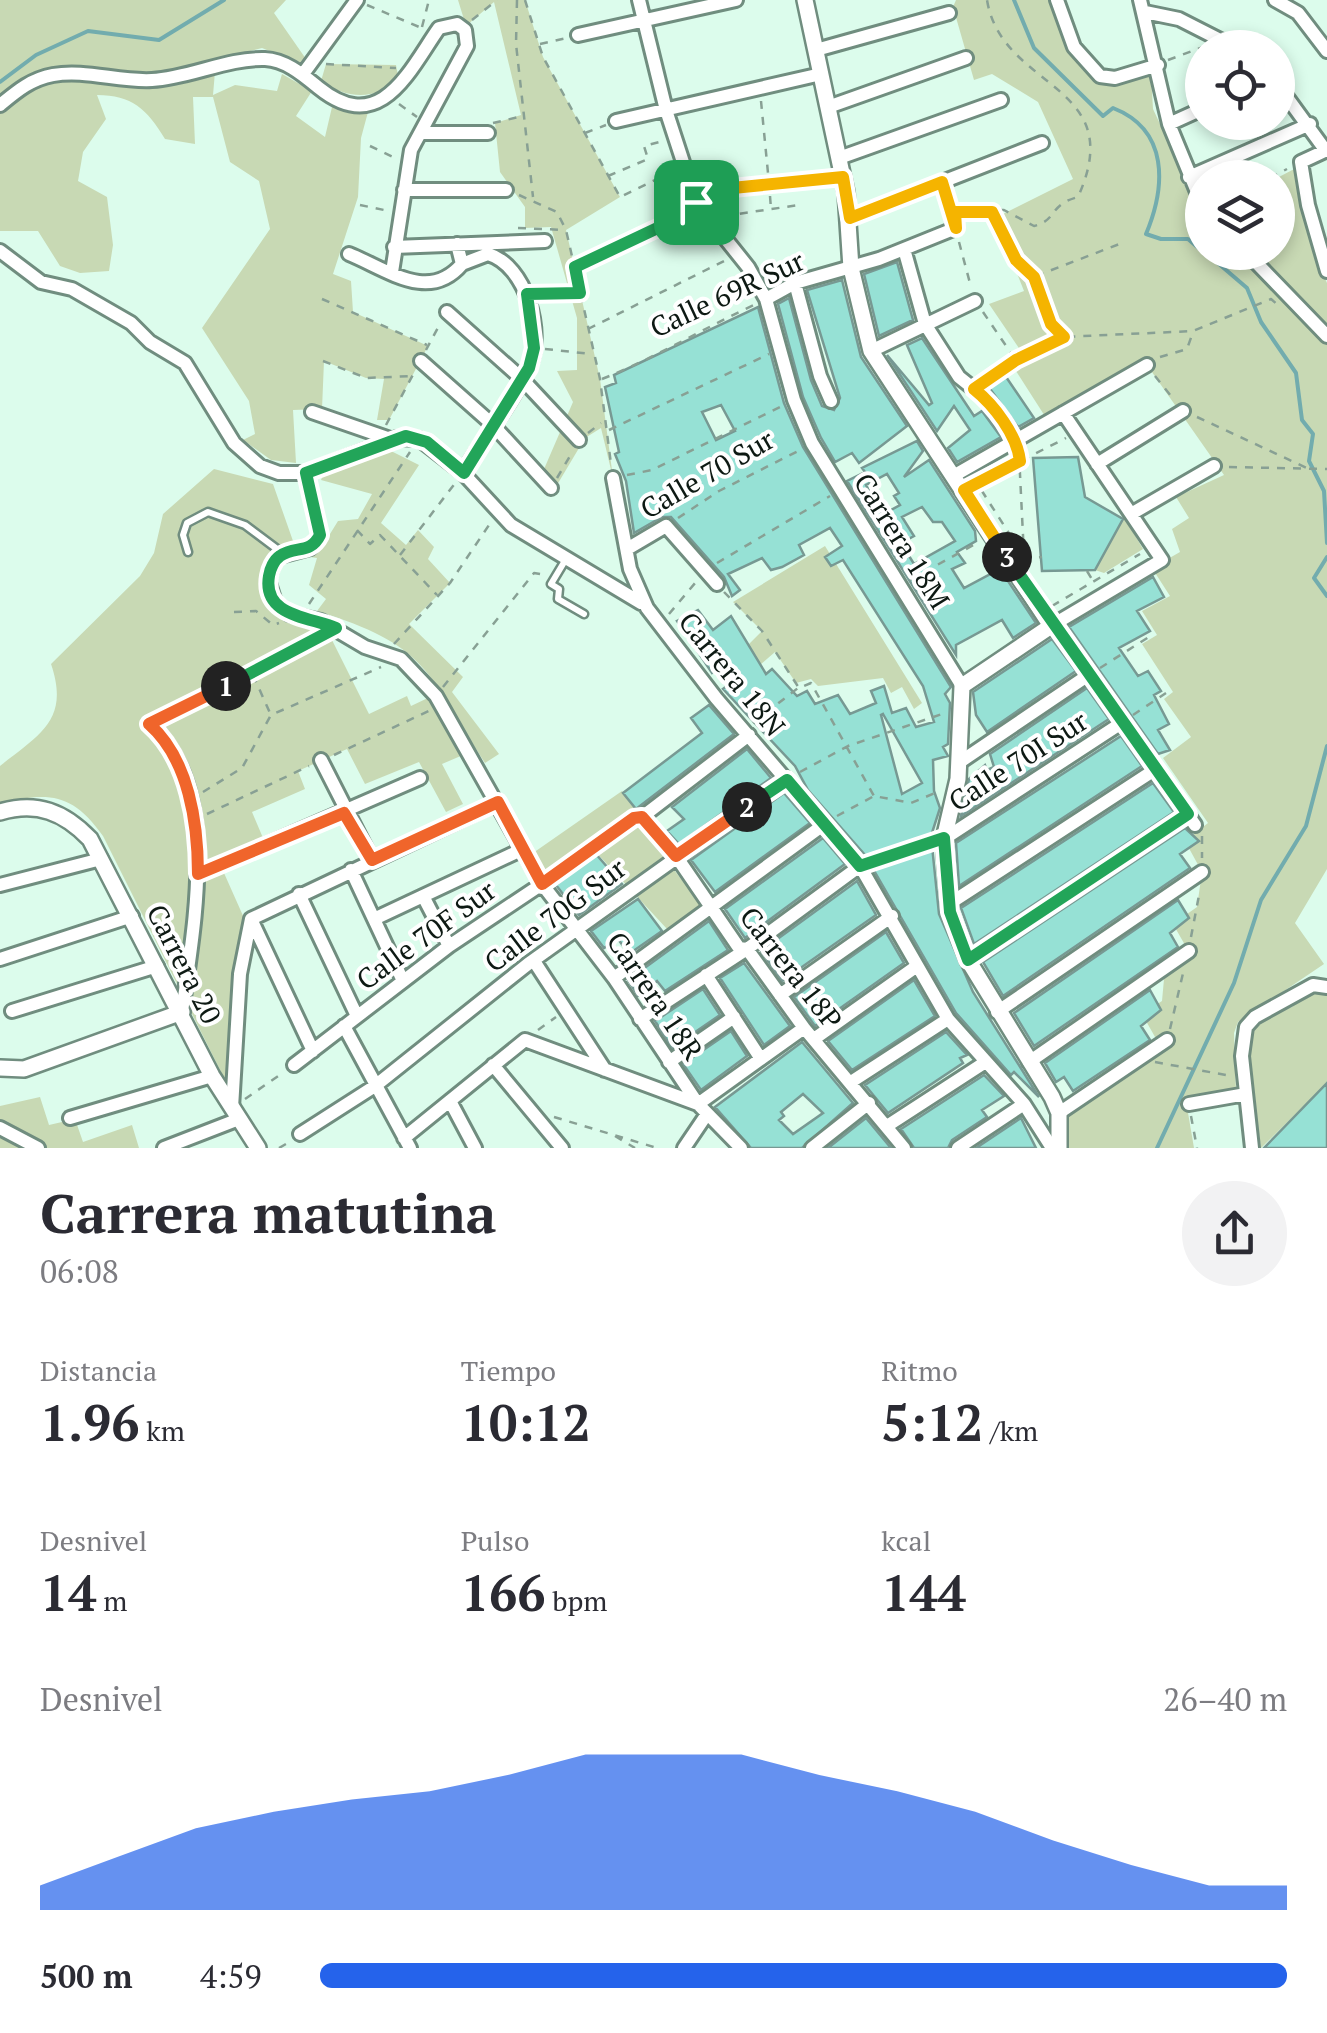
<!DOCTYPE html>
<html lang="es">
<meta charset="utf-8">
<style>
body{margin:0;font-family:"PT Serif",serif;background:#f2f2f3;color:#2b2b33;height:100vh;display:flex;flex-direction:column;font-size:38px;white-space:nowrap}
*{box-sizing:border-box;margin:0}
p{font-size:32px;color:#7c7c81}
.icon{flex:none;width:55px;height:55px;fill:none;stroke:currentColor;stroke-width:2;stroke-linecap:round;stroke-linejoin:round}
.map{position:relative;height:1148px;overflow:hidden}
.sheet{display:flex;flex-direction:column;background:#fff;flex:1}
.sheet>*{flex:none}
.controls{position:absolute;left:1185px;top:30px;display:grid;gap:20px}
.controls a{display:grid;place-items:center;width:110px;height:110px;border-radius:50%;background:#fff;box-shadow:0 5px 15px #0003;font-size:50px}
.pin{position:absolute;display:grid;place-items:center;width:85px;height:85px;color:#fff;margin:-42px;border-radius:20px;box-shadow:0 5px 15px #0006}
.km{position:absolute;width:50px;height:50px;margin:-25px;border-radius:50%;background:#222;color:#fff;font-size:28px;line-height:50px;text-align:center}
.round{display:grid;place-items:center;flex:none;width:105px;height:105px;border-radius:52px;background:#f2f2f3}
.head{display:flex;align-items:center;justify-content:space-between;height:170px;padding:0 40px}
h1{font-size:55px;font-weight:700;line-height:75px}
.stats{display:grid;grid-template-columns:repeat(3,1fr);gap:15px;height:170px;padding:10px 40px}
.stats div{display:grid;align-content:center}
.stats b{font-size:50px;font-weight:700}
.stats small{font-size:28px;font-weight:400}
.stats p{font-size:28px}
.chart{height:280px;padding:20px 40px}
.chart p{display:flex;justify-content:space-between}
.chart svg{width:100%;height:180px;margin-top:10px;fill:#2563eb;opacity:.7}
ul{padding:0 40px;list-style:none;font-size:32px}
li{display:grid;grid-template-columns:160px 120px 1fr;align-items:center;height:75px}
li i{height:25px;border-radius:12px;background:#2563eb}
.map>svg:first-child{display:block}
.green{fill:#c8d9b4}
.lines{fill:none;stroke-linecap:round;stroke-linejoin:round}
.stream{stroke:#72acae;stroke-width:4}
.building{fill:#96e1d5;stroke:#779993;stroke-width:2.5;fill-rule:evenodd}
.service-casing{stroke:#708d7f;stroke-width:11}
.minor-casing{stroke:#708d7f;stroke-width:18}
.tertiary-casing{stroke:#708d7f;stroke-width:20}
.path{stroke:#88a094;stroke-width:2.5;stroke-dasharray:8 8;stroke-linecap:butt}
.service{stroke:#fff;stroke-width:6}
.minor{stroke:#fff;stroke-width:12}
.tertiary{stroke:#fff;stroke-width:15}
.split-1-casing{stroke:#fff;stroke-width:20}
.split-2-casing{stroke:#fff;stroke-width:20}
.split-3-casing{stroke:#fff;stroke-width:20}
.split-4-casing{stroke:#fff;stroke-width:20}
.split-1{stroke:#22a559;stroke-width:12}
.split-2{stroke:#f0652b;stroke-width:12}
.split-3{stroke:#22a559;stroke-width:12}
.split-4{stroke:#f5b400;stroke-width:12}
.labels{text-anchor:middle;stroke-width:8;stroke-linejoin:round;paint-order:stroke}
.street-label{font-size:28px;fill:#0d1913;stroke:#fff}
</style>
<div class="map">
<svg width="1327" height="1148" viewBox="0 0 1327 1148">
<rect width="100%" height="100%" fill="#dcfcec"/>
<!-- green -->
<path class="green" d="M0,0H286L274,13L306,59L299,63L262,48L216,60L213,95L235,85L277,91L282,74L312,91L296,116L325,137L332,107L368,112L361,138L358,197L333,274L351,281L353,312L428,346L389,420H377L384,379L366,378L324,361L322,409L293,410L296,463L271,460L243,440L255,434L249,401L202,328L270,229L259,181L230,162L213,97H193L195,144L165,139C147,109 132,95 97,95L106,119L83,152L78,181L107,197L113,245L109,271L80,273L60,266L38,231H0Z
M458,0H525L543,57L620,197L566,230L600,379L613,478L601,428L585,438L551,495L538,483L573,402L557,371L577,370V318L551,227L525,228V207L500,172L495,123L521,115L494,2L466,26Z
M956,0H1054C1075,60 1077,100 1151,75L1153,109L1202,214V252H1278L1277,178L1298,167L1318,263L1327,283V869L1295,923L1324,964L1238,1022L1234,1033L1236,1091L1186,1101L1194,1148H1067L1069,1112L1163,1051L1142,1014L1162,1001L1165,968L1189,952L1173,924L1197,907L1202,872L1185,841L1208,823L1163,758L1191,737L1164,699L1173,692L1142,644L1157,635L1142,611L1170,596L1152,568L1180,552L1172,529L1189,518L1176,497L1224,475L1147,365L1048,421L1014,368L1027,360L989,304L1024,291L995,218L1073,179L1038,102L992,74L974,80L953,7Z
M326,64L396,65L399,81C374,100 346,99 321,81Z
M381,446L419,465L381,523L406,545L418,530L434,547L428,559L450,583L409,624L463,677L452,692L499,754L485,763C427,671 427,645 317,611L326,599L309,585L317,558L303,556L322,547L338,521L358,519L372,494L321,480L324,473Z
M214,469L273,484L293,541C269,550 246,584 271,606C283,617 309,621 325,626L369,714L407,696L411,706L430,697L463,755L442,764L463,804L446,812L419,762L365,784L347,749L298,771L305,789L252,812L266,845L220,864L244,918L235,973L229,1088L103,836C72,793 50,792 0,803V766C40,734 70,720 51,664L140,576L154,553L163,514Z
M1124,517L1143,549L1104,573L1095,570Z
M825,546L922,703L914,709L902,687L891,693L883,678L818,686L811,679L796,683L775,652L753,671L749,644L762,631L733,602Z
M622,791L642,817L635,819L701,905L667,929L593,849L552,873L540,866L533,853Z
M1311,989L1327,991V1083L1261,1148L1247,1052L1251,1030L1261,1018L1292,1007Z
M40,1097L49,1125L75,1119L83,1142L132,1125L139,1148H0V1106Z"/>
<g class="lines">
<!-- stream -->
<path class="stream" d="M1014,0L1034,48L1103,116L1113,108C1169,130 1166,186 1146,234L1161,239H1188L1202,251
M0,82L36,55L88,31L159,40L224,0
M1205,252L1247,288L1261,322L1296,373L1302,420L1313,434L1309,461L1324,491L1327,543
M1327,557L1314,578L1327,596
M1157,1148L1234,983L1261,900L1306,826L1327,746"/>
</g>
<!-- building -->
<path class="building" d="M897,262L913,320L879,336L864,274Z
M842,280L861,357L907,426L859,463L852,453L835,462L821,438L803,397L778,304L789,298L811,380L822,406L834,410L840,398L807,290Z
M758,307L784,403L803,447L951,687L945,694L950,703L948,744L943,747L948,756L933,760L934,791L940,808L931,836L939,914L973,992L1039,1097L1014,1072L1011,1075L956,1013L865,855L808,790L795,766L723,689L737,678L725,662L712,673L677,621L698,610L713,630L731,616L766,674L772,669L797,696L807,691L815,704L838,695L850,714L876,703L871,691L884,686L892,713L906,708L916,727L934,722L923,686L843,560L831,566L825,557L842,546L830,528L799,545L804,555L782,567L771,570L762,558L728,574L740,590L732,596L724,577L671,517H662L634,533L626,481L615,454L619,452L605,387L616,383L614,375ZM721,405L735,431L716,440L702,412ZM883,714L922,783L902,794L881,715Z
M922,338L974,416L982,411L1001,437L957,462L948,448L970,430L954,406L937,431L887,355L929,405L932,403L907,345Z
M1002,371L1034,418L1018,427L985,382Z
M917,441L923,451L904,477L929,460L975,531L976,541L957,552L965,563L952,569L964,588L1000,569L1036,623L1013,638L1002,620L956,645V655L847,481L865,472L862,468ZM887,474L899,493L894,496L900,505L882,515L866,485ZM922,507L933,522H942L955,541L914,564L901,543L914,536L902,517Z
M1078,457L1085,497L1123,519L1095,570L1042,571L1033,458Z
M1153,577L1164,597L1137,611L1150,631L1119,648L1138,676L1148,671L1161,691L1154,695L1169,724L1158,730L1170,750L1158,754L1069,627Z
M1052,639L1076,671L987,732L976,715L973,692Z
M1087,688L1109,719L961,816L969,779L985,765L987,770L994,767L990,754Z
M709,705L734,734L636,809L623,793L702,733L691,718Z
M1121,736L1142,766L959,886L956,843Z
M747,749L771,778L679,844L667,831L684,819L672,807Z
M1153,783L1174,812L974,944L961,908Z
M784,793L810,823L715,892L691,860Z
M1185,828L1199,841L1180,854L1190,868L1003,996L983,962Z
M823,838L845,864L745,938L725,909Z
M595,853L622,884L579,915L556,885Z
M857,881L876,915L782,981L761,951Z
M638,899L662,931L629,954L618,939L604,948L591,931Z
M1178,900L1189,918L1170,933L1178,947L1034,1046L1014,1013Z
M709,921L728,950L665,991L657,981L638,996L628,980Z
M886,932L904,963L815,1026L794,997Z
M744,963L790,1026L764,1045L720,978Z
M914,980L935,1016L852,1070L828,1041Z
M703,989L720,1015L672,1048L655,1021Z
M1150,990L1161,1010L1141,1026L1150,1040L1073,1091L1064,1077L1056,1082L1045,1063Z
M731,1031L747,1056L701,1090L683,1064Z
M946,1032L967,1055L960,1058L963,1063L888,1113L865,1085Z
M802,1042L853,1103L802,1148H751L715,1107ZM803,1094L823,1113L793,1134L779,1120L784,1116L781,1112Z
M984,1075L1004,1096L982,1110L987,1117L952,1140L948,1148H914L901,1129Z
M1327,1083V1148H1264Z
M866,1118L891,1148H828Z
M1021,1118L1036,1148H976Z"/>
<g class="lines">
<defs>
<path id="service" d="M188,552L183,535L187,523L208,512L245,525L281,552
M566,559L551,584L559,589L558,599L584,614"/>
<path id="minor" d="M639,0L666,110L696,202L748,267L766,299L794,400L812,443L962,686
M1057,0L1074,47L1100,76L1115,78L1158,65
M1140,0L1169,124L1202,204
M1275,0L1298,13L1327,51
M1145,12L1179,19L1236,48
M578,35L736,0
M816,50L949,13
M303,74L357,0
M1278,85L1326,151
M0,105C17,91 31,79 53,75C85,69 119,82 152,80C190,78 227,58 265,59C286,60 303,75 319,88C381,138 410,69 439,28L457,24L465,30L467,46L411,150L392,272
M828,107L966,58
M616,121L821,74
M1169,124L1202,109
M422,133H488
M1327,150L1301,162L1308,205L1327,271
M839,158L1001,100
M1189,177L1310,124
M404,190H506
M693,192L843,177
M850,218L1042,143
M394,247L545,241
M904,249L925,324L959,377L984,397L1015,440
M0,251L41,282L72,289L131,323L150,342L185,363L234,443L260,466L279,473H306L397,438L419,439L463,473L511,525L641,603
M1246,252L1327,336
M349,254C388,270 429,303 462,264L457,244
M462,264L488,254C526,265 545,332 529,367C512,403 484,438 463,473
M795,283L820,376L831,401
M766,299L795,283L879,259L956,228
M447,312L521,378L579,440
M871,351L975,301
M421,361L492,424L551,488
M312,412L393,440
M1063,413L1162,560L1051,626L1062,634L1195,825
M1097,464L1183,411
M306,473L320,535L310,548L280,556L273,564L268,580L275,602L289,614L321,621L365,647L401,659L436,696L542,884L614,978L698,1104L741,1148
M955,475L1147,365
M613,478L630,569L647,608L716,698L860,866L948,1019L1024,1104L1052,1148
M1131,514L1214,466
M627,549L666,526L717,584
M149,724C223,787 193,929 182,1012
M749,735L642,817L676,856L739,948L747,949L804,1028L904,1148
M321,760L372,860
M960,762L1090,674
M944,839L1123,722
M266,845L420,778
M351,870L403,981
M0,885L101,859
M299,894L357,1016
M423,896L449,946
M949,904L1156,769
M251,919L498,802
M251,919L313,1051
M374,919L523,849
M0,959L132,916
M968,960L1188,814
M534,961L605,1070
M706,975L761,1059
M614,978L826,823
M780,995L892,916
M12,1011L157,966
M997,1012L1202,872
M640,1019L747,949L860,866
M344,1026L410,1148
M814,1039L917,966
M669,1062L734,1017
M1029,1062L1189,951
M294,1065L449,946L542,884
M493,1065L562,1148
M851,1082L948,1019
M450,1101L475,1148
M1189,1104L1246,1094
M232,1108L240,974L251,919
M1059,1113L1167,1040
M70,1118L212,1076
M887,1126L984,1063
M0,1128L38,1148
M300,1134L375,1086L528,964L787,779
M404,1138L525,1040L698,1104L804,1028
M164,1148L239,1119
M684,1148L707,1114
M812,1148L869,1103
M958,1148L1024,1104
M1252,1148L1242,1056L1246,1027L1255,1017L1313,985L1327,987"/>
<path id="tertiary" d="M805,0L846,192L851,268L871,351L1051,626L962,686L958,779L944,839L950,913L968,960L1052,1097L1059,1113V1148
M0,812C37,801 64,812 90,839L212,1076L258,1148
M0,1068L24,1069L182,1012"/>
</defs>
<!-- service casing -->
<use href="#service" class="service-casing"/>
<!-- minor casing -->
<use href="#minor" class="minor-casing"/>
<!-- tertiary casing -->
<use href="#tertiary" class="tertiary-casing"/>
<!-- path -->
<path class="path" d="M517,0L516,44L533,197
M525,0L543,57L620,197L659,178L666,195L681,193
M367,5L424,29
M472,20L497,0
M422,27L429,0
M540,44L567,38
M1168,60L1203,47
M326,64L396,68
M761,101L768,173
M399,104L417,117
M493,123L523,116
M585,133L606,125
M370,146L397,159
M608,176L648,159L644,146L663,141
M1270,178L1287,169
M946,194L952,215
M519,195L557,212L566,230L600,379L611,464
M770,196L771,209
M360,205L389,211
M992,212L1016,259L1034,277L1051,324L1063,336
M724,216L799,205
M955,216L960,211L1004,210L1034,226C1058,220 1048,205 1078,197C1130,82 1002,91 987,0
M518,228L565,230
M959,242L971,287
M575,267L690,213
M1036,276L1122,243
M539,294L580,293
M322,299L427,345
M983,312L1015,359
M588,329L728,259
M545,349L591,354
M426,350L441,322
M1160,357L1187,349L1193,332
M323,361L366,378L413,376
M1155,376L1175,401
M602,379C655,358 704,328 756,304
M983,382L1064,337L1193,331L1271,299L1278,305
M1197,417L1309,469
M386,425L415,371
M609,430L769,354
M588,433L601,423
M1019,454L1024,556
M1229,467L1327,469
M627,475L652,470L784,405
M973,477L1012,538
M557,478L573,451
M979,482L1066,438
M678,518L719,491L802,449
M357,530L370,544L380,535L437,595
M400,555L456,482
M1023,558L1042,557
M717,563L830,496
M1087,571L1093,581
M910,580L977,543
M724,592L762,631L799,688L811,683L874,796
M309,604L410,452
M1052,606L1140,554
M234,612L256,611L273,625L279,623
M669,614L696,582
M394,644L450,583L491,522
M1100,668L1152,635
M253,675L270,713
M443,687L534,573L545,575
M1133,715L1166,693
M159,719L321,636
M753,723L798,688
M334,755L431,710
M800,772L848,746L945,713
M203,792L242,768L271,715L381,667
M207,814L309,766
M837,816L874,796L911,803L940,791
M1202,836V858
M870,862L928,843
M208,870L256,849
M550,876L630,821
M1191,937L1200,890
M1170,1029L1184,969
M538,1030L556,1017
M1155,1062L1231,1076
M245,1099L284,1072
M1191,1116L1197,1148
M554,1117L657,1148
M615,1136L635,1148
M279,1148L291,1141"/>
<!-- service -->
<use href="#service" class="service"/>
<!-- minor -->
<use href="#minor" class="minor"/>
<!-- tertiary -->
<use href="#tertiary" class="tertiary"/>
</g>
<g class="lines">
<defs>
<path id="split-1" d="M226,686L336,628C311,617 262,617 269,576C270,569 274,560 280,556C295,545 310,555 320,535L306,473L406,436L427,442L464,473L529,368L534,348L527,294L580,293L575,267L700,208L696,202"/>
<path id="split-2" d="M226,686L149,724C189,759 198,824 198,874L344,813L372,860L498,802L542,884L634,818L642,817L676,856L747,807"/>
<path id="split-3" d="M747,807L787,780L860,866L944,838L950,912L968,960L1188,814L1007,557"/>
<path id="split-4" d="M696,202L692,192L843,177L850,218L942,182L956,228L955,212H992L1016,260L1034,277L1051,324L1064,337L1016,360L974,389C994,405 1017,435 1020,461L964,490L1007,557"/>
</defs>
<!-- split-1 casing -->
<use href="#split-1" class="split-1-casing"/>
<!-- split-2 casing -->
<use href="#split-2" class="split-2-casing"/>
<!-- split-3 casing -->
<use href="#split-3" class="split-3-casing"/>
<!-- split-4 casing -->
<use href="#split-4" class="split-4-casing"/>
<!-- split-1 -->
<use href="#split-1" class="split-1"/>
<!-- split-2 -->
<use href="#split-2" class="split-2"/>
<!-- split-3 -->
<use href="#split-3" class="split-3"/>
<!-- split-4 -->
<use href="#split-4" class="split-4"/>
</g>
<g class="labels">
<!-- street labels -->
<g class="street-label">
<text transform="translate(727 294) rotate(-25)" y="10">Calle 69R Sur</text>
<text transform="translate(707 474) rotate(-30)" y="10">Calle 70 Sur</text>
<text transform="translate(902 541) rotate(58)" y="10">Carrera 18M</text>
<text transform="translate(732 674) rotate(51)" y="10">Carrera 18N</text>
<text transform="translate(1018 761) rotate(-33)" y="10">Calle 70I Sur</text>
<text transform="translate(555 915) rotate(-37)" y="10">Calle 70G Sur</text>
<text transform="translate(426 935) rotate(-36)" y="10">Calle 70F Sur</text>
<text transform="translate(184 964) rotate(63)" y="10">Carrera 20</text>
<text transform="translate(791 968) rotate(52)" y="10">Carrera 18P</text>
<text transform="translate(655 996) rotate(56)" y="10">Carrera 18R</text>
</g>
</g>
</svg>
<div class="controls">
<a><svg class="icon" aria-label="locate" viewBox="0 0 24 24"><circle cx="12" cy="12" r="6"/><path d="M12 2v4M12 18v4M2 12h4M18 12h4"/></svg></a>
<a><svg class="icon" aria-label="layers" viewBox="0 0 24 24"><path d="M12 4l9 5-9 5-9-5zM3 14l9 5 9-5"/></svg></a>
</div>
<div class="pin" style="left:696px;top:202px;background:#1e9e55"><svg class="icon" aria-label="arrive" viewBox="0 0 24 24"><path d="M6 21V4h12l-3 4 3 4H6"/></svg></div>
<b class="km" style="left:226px;top:686px">1</b>
<b class="km" style="left:747px;top:807px">2</b>
<b class="km" style="left:1007px;top:557px">3</b>
</div>
<section class="sheet">
<div class="head"><div><h1>Carrera matutina</h1><p>06:08</p></div><a class="round"><svg class="icon" aria-label="share" viewBox="0 0 24 24"><path d="M12 15V3M7 8l5-5 5 5M5 13v7h14v-7"/></svg></a></div>
<div class="stats">
<div><p>Distancia</p><b>1.96<small> km</small></b></div>
<div><p>Tiempo</p><b>10:12</b></div>
<div><p>Ritmo</p><b>5:12<small> /km</small></b></div>
</div>
<div class="stats">
<div><p>Desnivel</p><b>14<small> m</small></b></div>
<div><p>Pulso</p><b>166<small> bpm</small></b></div>
<div><p>kcal</p><b>144</b></div>
</div>
<div class="chart"><p><span>Desnivel</span>26–40 m</p>
<svg viewBox="0 0 160 44" preserveAspectRatio="none"><path d="M0 44V38L10 31L20 24L30 20L40 17L50 15L60 11L70 6L80 6L90 6L100 11L110 15L120 20L130 27L140 33L150 38L160 38V44z"/></svg>
</div>
<ul>
<li><b>500 m</b>4:59<i style="width:100%"></i></li>
</ul>
</section>
